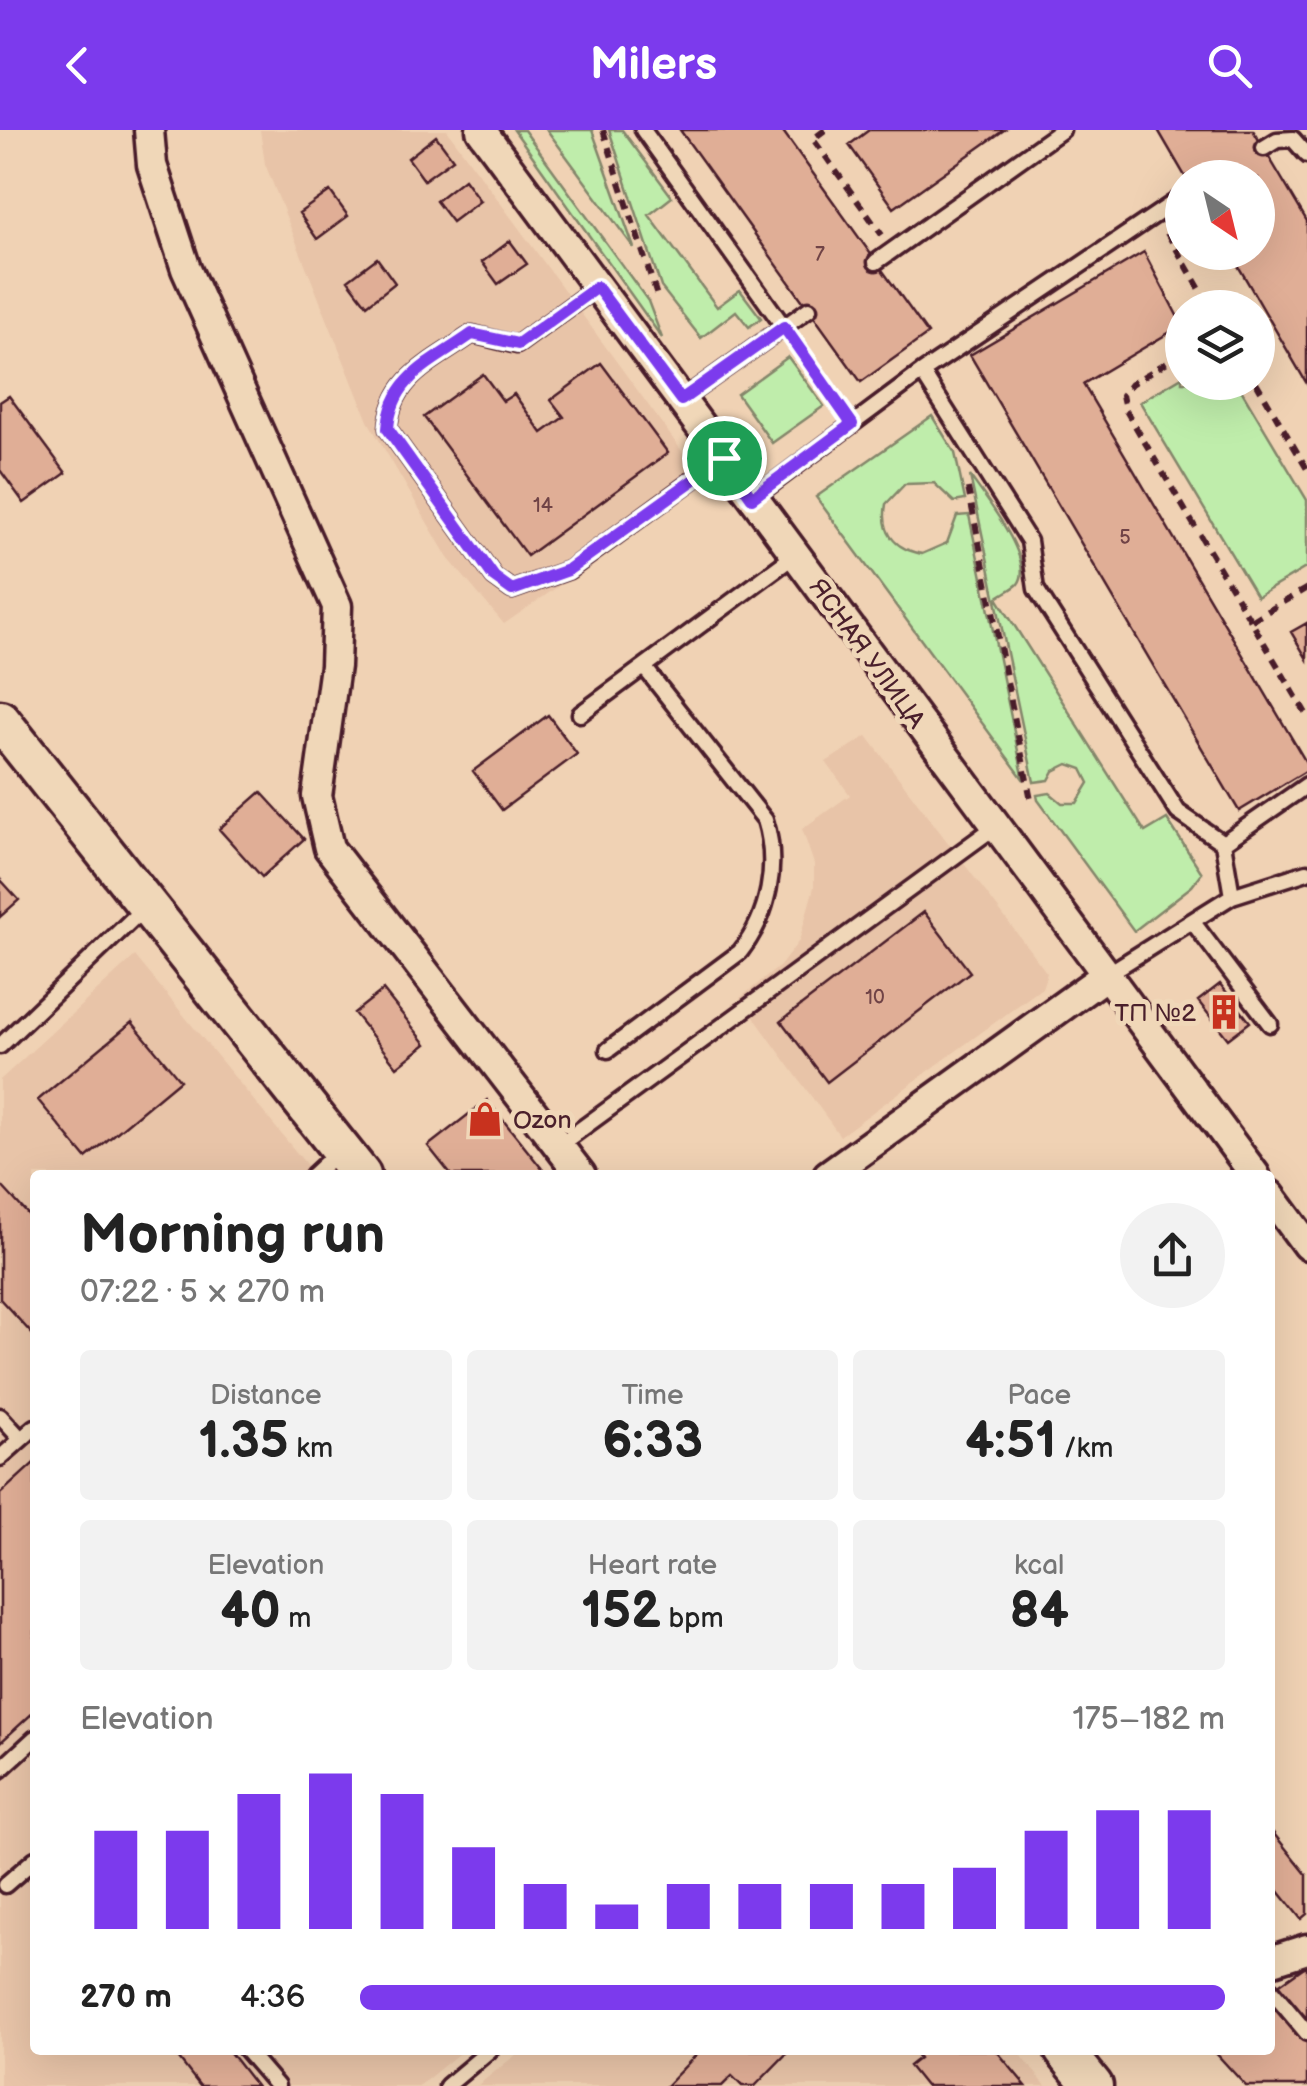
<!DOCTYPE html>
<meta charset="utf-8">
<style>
body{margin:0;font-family:"Balsamiq Sans",sans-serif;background:#f2f2f2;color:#222;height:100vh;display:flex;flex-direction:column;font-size:38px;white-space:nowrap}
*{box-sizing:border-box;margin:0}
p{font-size:32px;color:#767676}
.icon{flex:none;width:55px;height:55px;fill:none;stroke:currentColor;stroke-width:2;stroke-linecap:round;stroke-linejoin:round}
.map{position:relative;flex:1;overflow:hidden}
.sheet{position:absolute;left:30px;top:1040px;width:1245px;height:885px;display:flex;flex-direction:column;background:#fff;border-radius:10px;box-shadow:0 10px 40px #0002}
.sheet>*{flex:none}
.needle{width:65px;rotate:145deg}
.buttons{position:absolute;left:1165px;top:30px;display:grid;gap:20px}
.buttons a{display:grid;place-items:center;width:110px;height:110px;border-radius:50%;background:#fff;box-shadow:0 10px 40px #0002;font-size:50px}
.pin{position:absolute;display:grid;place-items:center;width:85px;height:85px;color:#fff;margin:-42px;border:5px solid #fff;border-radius:50%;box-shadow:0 2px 10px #0007}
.round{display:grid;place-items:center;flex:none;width:105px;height:105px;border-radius:52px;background:#f2f2f2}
.headline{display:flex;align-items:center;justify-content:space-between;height:170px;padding:0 50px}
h1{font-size:55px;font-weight:700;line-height:75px}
.figures{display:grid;grid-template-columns:repeat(3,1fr);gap:15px;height:170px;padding:10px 50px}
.figures div{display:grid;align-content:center;border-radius:10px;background:#f2f2f2;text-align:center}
.figures b{font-size:50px;font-weight:700}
.figures small{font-size:28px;font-weight:400}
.figures p{font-size:28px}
.chart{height:280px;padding:20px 50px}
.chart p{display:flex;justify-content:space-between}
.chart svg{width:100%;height:180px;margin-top:10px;stroke:#7c3aed;stroke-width:6}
ul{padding:0 50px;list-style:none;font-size:32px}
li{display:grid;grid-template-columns:160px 120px 1fr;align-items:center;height:75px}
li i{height:25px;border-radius:12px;background:#7c3aed}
header{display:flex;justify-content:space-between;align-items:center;height:130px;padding:0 50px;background:#7c3aed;color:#fff;font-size:45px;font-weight:700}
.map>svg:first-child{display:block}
.built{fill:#e8c4a8}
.green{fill:#bfedab;stroke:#84866b;stroke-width:2.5}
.building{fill:#e0ae96;stroke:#4a1f2b;stroke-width:2.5}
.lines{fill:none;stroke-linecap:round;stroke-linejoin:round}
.lane-casing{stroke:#4a1f2b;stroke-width:21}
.street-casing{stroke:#4a1f2b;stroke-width:35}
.secondary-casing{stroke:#4a1f2b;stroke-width:45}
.path{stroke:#4a1f2b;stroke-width:6;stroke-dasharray:10 8;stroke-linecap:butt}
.lane{stroke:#f0d7b8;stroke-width:14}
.street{stroke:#f0d7b8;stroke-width:28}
.secondary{stroke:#f0d7b8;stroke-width:38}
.route-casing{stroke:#fff;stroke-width:20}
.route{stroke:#7c3aed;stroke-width:12}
.labels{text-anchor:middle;stroke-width:10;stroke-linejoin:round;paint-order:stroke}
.number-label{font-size:20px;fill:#704346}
.street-label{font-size:25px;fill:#4a1f2b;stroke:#f0d7b8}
.poi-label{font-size:25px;fill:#4a1f2b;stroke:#f0d7b8;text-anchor:end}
</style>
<header><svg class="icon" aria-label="back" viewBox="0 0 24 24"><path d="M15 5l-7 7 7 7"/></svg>Milers<svg class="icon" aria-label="search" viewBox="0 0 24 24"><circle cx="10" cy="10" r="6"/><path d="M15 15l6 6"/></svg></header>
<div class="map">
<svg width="1307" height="1956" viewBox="0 0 1307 1956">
<rect width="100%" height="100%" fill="#f0d2b4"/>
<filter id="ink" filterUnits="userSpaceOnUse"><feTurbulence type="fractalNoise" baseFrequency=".01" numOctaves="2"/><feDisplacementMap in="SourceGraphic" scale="20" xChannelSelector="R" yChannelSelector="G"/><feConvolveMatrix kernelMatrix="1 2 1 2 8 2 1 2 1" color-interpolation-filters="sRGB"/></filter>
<g filter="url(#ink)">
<!-- built -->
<path class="built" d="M260,0H447L706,354L504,494L448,428L368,291L265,34Z
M867,606L1047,843L1042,858L840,1006L740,868L780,836L799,811L814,757V734L802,699L850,665L826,632Z
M135,826L315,1045H35V1920H463L419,1956H0V950Z
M522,1920H1017L1046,1956H477Z"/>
<!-- green -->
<path class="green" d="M514,0H524L648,171L662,208Z
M547,0H592L634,118Z
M609,0H622L672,67L649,85L717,177L740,160L761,188L749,197L736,181L701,208L661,157Z
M788,227L824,276L772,313L737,264Z
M1182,247V252L1237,253L1307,370V437L1257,467L1140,272Z
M932,286L955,323L965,370L954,372L934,353L905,354L886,374C881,402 894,419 922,424L947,413L957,386L969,385L1024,650L816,367Z
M970,346C984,366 1036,431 1018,454C1013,459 1002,464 997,468L1145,702L1167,689L1202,743L1192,756L1134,801L1038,670L1037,665L1050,663L1062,673H1077L1089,653L1082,639L1068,634L1054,641L1049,650L1034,652Z"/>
<!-- building -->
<path class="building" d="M680,0H782L928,204L861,252Z
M869,0H1004L894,78L849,15Z
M1158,0H1253L1307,91V254L1230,122H1258V48H1186Z
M436,6L453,29L424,50L408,28Z
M464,49L480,71L452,92L436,71Z
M330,61L348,86L317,109L299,83Z
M510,111L527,134L498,154L482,132Z
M1144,122L1182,195L1083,254L1307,634V640L1239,681L970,225Z
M377,128L395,153L367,175L348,150Z
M601,233L668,323L527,426L424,287L483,244L503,271L514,264L542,303L564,287L551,270Z
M9,266L66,343L24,373L0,340V272Z
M1307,493V529L1291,502Z
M548,585L577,624L502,680L473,641Z
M261,662L304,709L262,747L219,699Z
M0,749L19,770L0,787Z
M924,782L970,842L827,952L781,891Z
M1220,854L1250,892L1228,909L1198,871Z
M383,860L426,914L397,937L354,883Z
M132,892L180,950L86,1028L38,970Z
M487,970L547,1045H451L428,1016Z
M0,1054L35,1092V1207L0,1169Z
M35,1332V1581L0,1613V1364Z
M1270,1699L1307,1745V1784L1301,1789L1270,1750Z
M1307,1835V1956H1246L1213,1920H1270V1861Z
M172,1920H228L256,1956H200Z
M701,1920H790L755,1956H742L732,1946L722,1956H666Z
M913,1920H996L1026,1956H925L909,1936L919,1928Z"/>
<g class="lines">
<defs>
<path id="lane" d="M643,0L784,197L809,179
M1264,18L1277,10L1293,9L1307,25
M876,132L1062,0
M597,157L517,215L472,204C433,232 391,247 388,299L494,447L512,460L569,440L723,328
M922,242L1029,411L1036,459L1178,682L1223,713
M681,270L784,197
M753,368L922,242L1182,67
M580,584L795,425
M1232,766L1307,742
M1192,791L1270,894
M1106,845L1232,766L1223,713L1307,655
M0,916L145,777
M608,920L740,822C769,785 779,735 765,690L644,537
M558,1016L996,696
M313,1045L340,1020
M0,1286L21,1309
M0,1328L35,1297
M0,1640L35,1608
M5,1755L35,1729
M1270,1859L1307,1903
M246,1920L277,1956
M447,1956L490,1920"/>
<path id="street" d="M149,0L152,35L186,139L337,476L335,536L317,666L329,718L581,1045
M481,0L1255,1045
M828,1045L1106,845
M1270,1065L1307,1115
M1270,1831L1307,1819"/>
<path id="secondary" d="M0,590L361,1045
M1064,1920L1093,1956"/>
</defs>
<!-- lane casing -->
<use href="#lane" class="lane-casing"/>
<!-- street casing -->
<use href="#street" class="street-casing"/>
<!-- secondary casing -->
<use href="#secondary" class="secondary-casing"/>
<!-- path -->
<path class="path" d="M603,0L658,169
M825,0L813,9L882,105
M1167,103L1211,178
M796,213L840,276
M1182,223L1131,254L1122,265L1125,279L1251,491
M1256,252L1307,339
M968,358L1032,675
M1307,458L1251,491L1307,585"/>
<!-- lane -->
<use href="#lane" class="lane"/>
<!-- street -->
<use href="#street" class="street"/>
<!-- secondary -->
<use href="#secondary" class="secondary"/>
</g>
</g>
<g class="lines" filter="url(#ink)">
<defs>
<path id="route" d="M597,157L681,270L784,197L852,294L752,368L724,328L568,440L512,460L494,447L388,299C391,247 433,232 472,204L518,214Z"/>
</defs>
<!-- route casing -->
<use href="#route" class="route-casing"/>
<!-- route -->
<use href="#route" class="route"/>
</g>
<!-- icons -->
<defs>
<symbol id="building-bare" viewBox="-9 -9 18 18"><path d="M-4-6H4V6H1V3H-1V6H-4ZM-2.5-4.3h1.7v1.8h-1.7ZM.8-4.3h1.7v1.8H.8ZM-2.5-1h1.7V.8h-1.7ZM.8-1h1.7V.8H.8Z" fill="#c8321e" stroke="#f0d7b8" stroke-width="2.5" paint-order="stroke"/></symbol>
<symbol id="shop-bare" viewBox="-9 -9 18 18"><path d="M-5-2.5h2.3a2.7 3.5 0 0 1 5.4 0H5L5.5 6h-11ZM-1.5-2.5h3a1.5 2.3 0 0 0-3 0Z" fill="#c8321e" stroke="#f0d7b8" stroke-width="2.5" paint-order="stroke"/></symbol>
</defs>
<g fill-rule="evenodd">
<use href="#building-bare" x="1199" y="857" width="50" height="50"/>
<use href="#shop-bare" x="460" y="964" width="50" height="50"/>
</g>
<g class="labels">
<!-- number labels -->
<g class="number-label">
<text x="820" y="131">7</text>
<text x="543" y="382">14</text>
<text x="1125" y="414">5</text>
<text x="875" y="874">10</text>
</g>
<!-- street labels -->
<g class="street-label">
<text transform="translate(868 523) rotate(54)" y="9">ЯСНАЯ УЛИЦА</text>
</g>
<!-- poi labels -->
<g class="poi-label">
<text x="1196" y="891">ТП №2</text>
<text x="513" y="998" text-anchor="start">Ozon</text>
</g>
</g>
</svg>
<div class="buttons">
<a><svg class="needle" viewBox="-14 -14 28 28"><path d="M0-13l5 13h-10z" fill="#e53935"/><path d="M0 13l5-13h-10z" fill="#767676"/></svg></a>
<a><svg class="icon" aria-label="layers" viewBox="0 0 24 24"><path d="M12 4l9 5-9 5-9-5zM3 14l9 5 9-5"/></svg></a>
</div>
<div class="pin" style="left:724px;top:328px;background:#1e9e55"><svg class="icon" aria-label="arrive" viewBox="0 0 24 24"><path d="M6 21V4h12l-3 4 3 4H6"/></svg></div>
<section class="sheet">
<div class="headline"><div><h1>Morning run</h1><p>07:22 · 5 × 270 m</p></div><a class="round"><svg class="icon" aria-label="share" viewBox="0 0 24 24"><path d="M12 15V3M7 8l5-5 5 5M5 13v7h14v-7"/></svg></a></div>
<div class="figures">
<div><p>Distance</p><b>1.35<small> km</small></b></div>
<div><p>Time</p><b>6:33</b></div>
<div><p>Pace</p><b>4:51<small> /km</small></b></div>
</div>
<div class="figures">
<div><p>Elevation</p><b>40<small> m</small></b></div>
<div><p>Heart rate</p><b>152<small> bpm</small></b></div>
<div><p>kcal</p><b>84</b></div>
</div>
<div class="chart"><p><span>Elevation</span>175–182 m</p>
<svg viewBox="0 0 160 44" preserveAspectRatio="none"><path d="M5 44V20M15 44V20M25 44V11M35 44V6M45 44V11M55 44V24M65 44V33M75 44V38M85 44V33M95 44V33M105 44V33M115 44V33M125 44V29M135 44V20M145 44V15M155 44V15"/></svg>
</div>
<ul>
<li><b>270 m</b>4:36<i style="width:100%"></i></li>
</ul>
</section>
</div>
